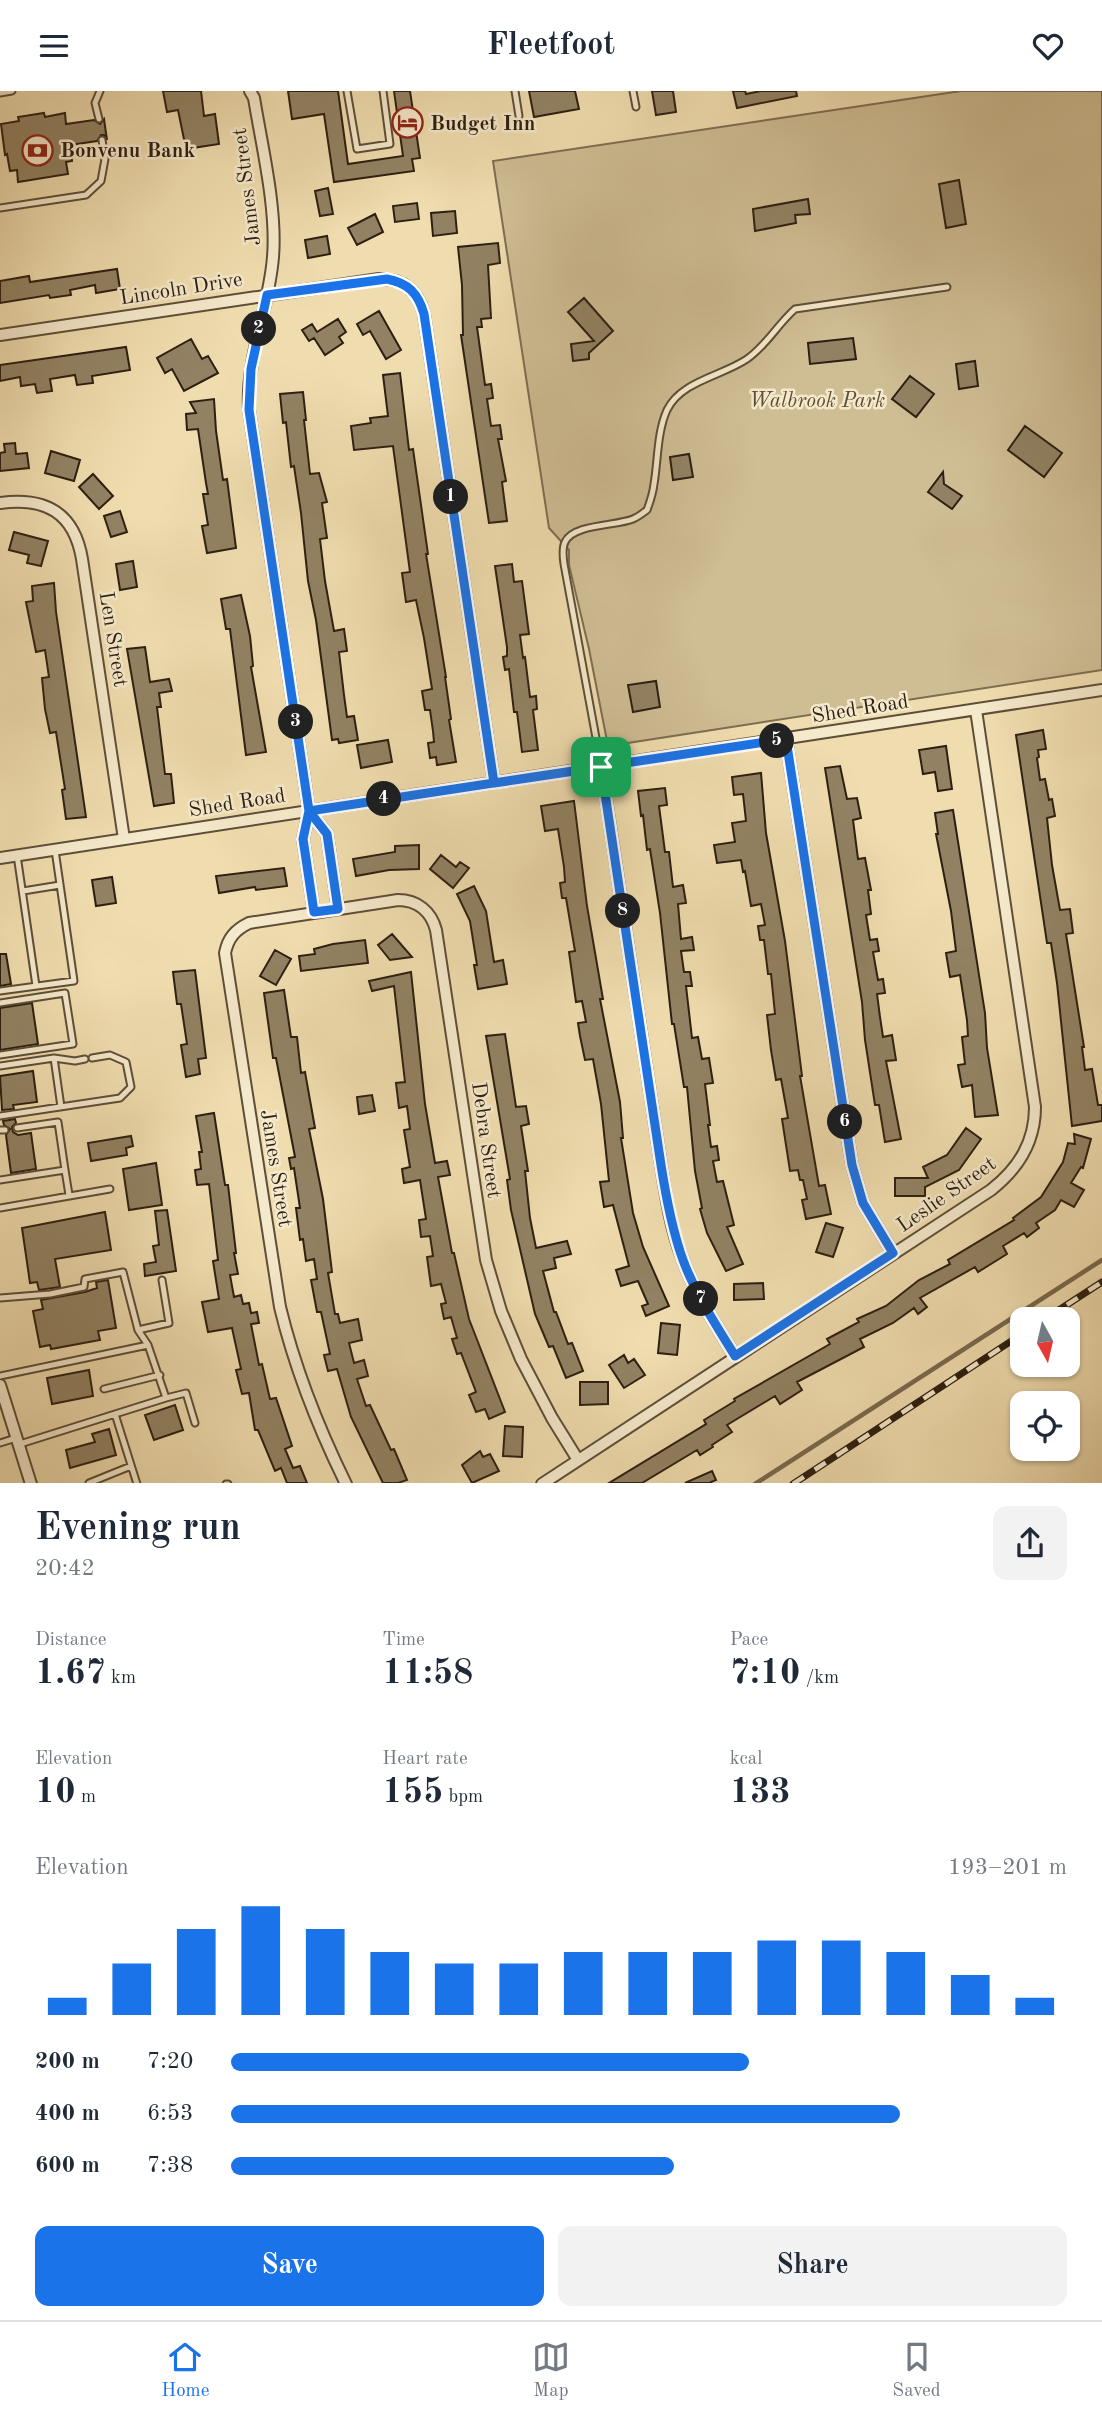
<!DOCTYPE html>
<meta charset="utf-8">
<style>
body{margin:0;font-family:"Old Standard TT",serif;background:#f2f2f3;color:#1f2937;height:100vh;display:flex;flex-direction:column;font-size:26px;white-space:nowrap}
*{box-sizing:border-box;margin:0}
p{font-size:23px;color:#747a83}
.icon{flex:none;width:38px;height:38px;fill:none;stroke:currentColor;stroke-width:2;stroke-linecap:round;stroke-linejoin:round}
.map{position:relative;height:1392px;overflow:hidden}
.side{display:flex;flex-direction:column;background:#fff;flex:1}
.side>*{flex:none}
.needle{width:46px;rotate:172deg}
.fabs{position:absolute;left:1010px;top:1216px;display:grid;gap:14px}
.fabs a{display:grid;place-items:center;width:70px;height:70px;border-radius:14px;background:#fff;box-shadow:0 2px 5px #0004;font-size:35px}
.pin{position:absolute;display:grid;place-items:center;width:60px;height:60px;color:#fff;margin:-30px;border-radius:14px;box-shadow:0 4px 10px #0006}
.km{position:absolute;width:35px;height:35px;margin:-18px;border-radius:50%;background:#222;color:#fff;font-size:19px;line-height:35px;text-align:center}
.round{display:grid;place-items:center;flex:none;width:74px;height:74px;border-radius:14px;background:#f2f2f3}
.head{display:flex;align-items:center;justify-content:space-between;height:119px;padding:0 35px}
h1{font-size:38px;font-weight:800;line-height:52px}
.stats{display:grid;grid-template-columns:repeat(3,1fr);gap:10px;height:119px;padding:7px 35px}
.stats div{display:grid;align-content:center}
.stats b{font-size:35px;font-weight:800}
.stats small{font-size:19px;font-weight:400}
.stats p{font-size:19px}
.chart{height:196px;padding:14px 35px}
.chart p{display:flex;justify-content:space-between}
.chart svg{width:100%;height:126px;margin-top:7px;stroke:#1a73e8;stroke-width:6}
.cta{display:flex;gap:14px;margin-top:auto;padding:14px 35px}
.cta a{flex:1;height:80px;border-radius:14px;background:#1a73e8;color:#fff;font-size:28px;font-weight:800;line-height:80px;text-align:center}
.cta a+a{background:#f2f2f3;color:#1f2937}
ul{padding:0 35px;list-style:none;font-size:23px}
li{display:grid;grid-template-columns:112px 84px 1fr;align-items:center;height:52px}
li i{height:18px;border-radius:9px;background:#1a73e8}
header{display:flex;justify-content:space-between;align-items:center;height:91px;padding:0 35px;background:#fff;font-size:32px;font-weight:800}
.menu{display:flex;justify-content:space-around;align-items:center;height:98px;border-top:2px solid #e0e1e3;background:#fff;font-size:19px;color:#747a83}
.menu a{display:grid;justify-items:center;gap:4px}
.menu .on{color:#1a73e8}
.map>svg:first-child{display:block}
.green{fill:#cfbd94;stroke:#7e6e52;stroke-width:2}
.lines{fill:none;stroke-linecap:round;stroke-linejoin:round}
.stream{stroke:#7a6a4f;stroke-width:4.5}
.building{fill:#928263;stroke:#2d1f11;stroke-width:2}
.service-casing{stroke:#5e4e38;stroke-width:9}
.minor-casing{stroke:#5e4e38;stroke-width:14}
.service{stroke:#f5e9cb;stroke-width:5}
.minor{stroke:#f5e9cb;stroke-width:10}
.rail-casing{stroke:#2d1f11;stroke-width:7}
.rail{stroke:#f5e9cb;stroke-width:4.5;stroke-dasharray:13;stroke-linecap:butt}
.route-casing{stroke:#fff;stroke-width:14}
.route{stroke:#1a73e8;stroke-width:9}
.labels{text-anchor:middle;stroke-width:5;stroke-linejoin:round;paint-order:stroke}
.poi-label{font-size:21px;font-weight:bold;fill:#2d1f11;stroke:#f5e9cb;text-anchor:start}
.street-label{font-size:21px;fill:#2d1f11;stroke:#f5e9cb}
.park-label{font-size:21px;font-style:italic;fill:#5e4e38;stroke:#f5e9cb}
</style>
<header><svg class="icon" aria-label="menu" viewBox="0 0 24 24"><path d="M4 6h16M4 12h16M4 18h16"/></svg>Fleetfoot<svg class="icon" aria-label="heart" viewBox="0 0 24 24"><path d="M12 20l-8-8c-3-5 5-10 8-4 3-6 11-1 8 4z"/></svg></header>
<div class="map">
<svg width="1102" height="1393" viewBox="0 0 1102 1393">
<rect width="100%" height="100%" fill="#f0ddaf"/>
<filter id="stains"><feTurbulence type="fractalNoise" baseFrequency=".00286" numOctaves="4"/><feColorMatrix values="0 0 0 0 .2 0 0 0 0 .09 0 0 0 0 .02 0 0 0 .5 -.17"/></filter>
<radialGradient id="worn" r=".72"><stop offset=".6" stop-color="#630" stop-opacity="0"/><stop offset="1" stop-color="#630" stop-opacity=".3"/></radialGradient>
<!-- green -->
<path class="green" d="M961,0H1102V579L608,655L589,558L569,474V459L549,437L493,70Z"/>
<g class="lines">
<!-- stream -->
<path class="stream" d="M755,1393L1102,1169"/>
</g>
<!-- building -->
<path class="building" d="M163,0H201L204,25L215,23L219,53L186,58L178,19L167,21Z
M288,0H338L348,73L403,65L394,0H410L420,67L412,68L414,80L334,91L324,23L292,28Z
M529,0H575L579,18L534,26Z
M652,0H673L676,21L656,24Z
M733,0H745L746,3L761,0H796L797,5L737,17Z
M44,22L45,26L65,22L66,33L94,29L100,33L104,28L107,49L104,44H101L97,50L70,54L72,70L66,71L68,83L18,91L17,79L10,80L7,63L5,64L1,33L19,30L18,26Z
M959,89L966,133L946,137L939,93Z
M328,97L333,123L320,125L315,100Z
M808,108L810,123L795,124L796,132L755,140L753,118Z
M417,112L419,128L395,131L393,115Z
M455,120L457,142L433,145L431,122Z
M375,123L383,141L357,154L348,137Z
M327,145L330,163L308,167L305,149Z
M498,152L500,172L488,174L491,227L481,228L482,236H477L485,294L491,293L493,307L487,308L491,335L500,334L502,348H498L506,390L502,391L507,430L489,432L461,244H463L462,194L458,156Z
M117,178L120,198L96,202L95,194L70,199L71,204L50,207L49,204L0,212V190L29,185L30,191Z
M584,207L613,240L589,262V268L573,270L571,253L594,250L568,221Z
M379,220L401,259L386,268L370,240L363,244L357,233Z
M338,228L346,241L339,246L343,252L325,264L314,247L309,250L302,239L312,233L317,241Z
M853,247L856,268L810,273L808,252Z
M191,248L202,268L208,265L218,282L184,300L172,278L165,282L157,267Z
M126,256L130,279L92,285L93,292L77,294L75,284L50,288L52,300L37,302L35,293L21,295L20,286L0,290V274Z
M975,270L978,295L959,298L956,273Z
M400,282L409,359L413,358L428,463H426L446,586H445L451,628L449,629L456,671L437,674L436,666L430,667L428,652L434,651L433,640L430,619H425L422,600L432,598L424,547L416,509L406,511L402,482L410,481L393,355L354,359L351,335L371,332L370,327L388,325L383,284Z
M910,285L934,303L916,326L892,308Z
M303,301L306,329H304L310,383L319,382L327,411L322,412L327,447L320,448L325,490L334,540L344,538L347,560L339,561L344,604L347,626L354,625L358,649L339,652L338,648L332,649L316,529L308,490L301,422L294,375L291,376L286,331L283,332L280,303Z
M214,308L216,340L223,389L227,388L236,457L207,462L202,435L208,434L203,403H208L206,392L198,338L187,339L186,323L196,322L190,311Z
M1025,335L1062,362L1044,386L1008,359Z
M15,352L16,363L27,362L29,377L0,380V362L5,361L4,353Z
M51,360L80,369L74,390L45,382Z
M689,363L693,386L673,389L670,366Z
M943,381L944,393L962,405L952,418L928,401Z
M93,383L113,405L99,418L79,396Z
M120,420L127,441L111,446L104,425Z
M14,441L48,450L41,475L27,472L29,464L9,459Z
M133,470L137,496L120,499L116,473Z
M512,473L514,491L522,490L529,543L520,544L523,567L525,566L530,606L536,605L537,618L533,619L538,659L522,661L517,621H514L509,578L505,579L503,566L507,565V556L495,475Z
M54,492L56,521L86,726L66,728L62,699L65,698L56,641L50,642L45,618L42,587L49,586L45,559L36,561L26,511L33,510L32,495Z
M241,504L250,545L253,575L251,576L266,661L246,664L230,538H226L221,508Z
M145,556L150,591L169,588L172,600L159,602L161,616H157L165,683H171L174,712L154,715L127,558Z
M656,590L660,616L633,621L628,594Z
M1043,639L1046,658L1038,659L1039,666L1037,667L1040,689L1045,688L1049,709L1052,708L1055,725L1047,727L1052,774L1060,819L1070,818L1073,842L1066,843L1084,956H1082L1085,979L1092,978L1098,1014H1102V1030L1072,1035L1057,892L1051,852H1047L1016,644Z
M388,649L392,671L361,677L357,654Z
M946,655L952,698L938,700L935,681L923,683L919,659Z
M840,675L847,708L857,707L861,727L853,729L858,768L865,767L871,799H868L871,823L866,824L870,849L877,848L879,860L873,861L878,889L883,888L885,902L877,903L880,926L883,946L892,944L896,969L886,970L901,1048L885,1051L879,1014H875L865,949L862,911L825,677Z
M761,682L766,742L785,850L802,985H800L819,1095L825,1094L831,1123L806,1128L802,1109L807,1108L803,1089H800L798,1079L790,1080L782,1028L788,1027L781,988L776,989L771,959L767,924L775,923L771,883H768L764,849H760L758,835L765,834L761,813L751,815L745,780L743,781L741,769L717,772L714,754L735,751L732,732L746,730L743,703L734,704L732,686Z
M665,697L667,714L659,715L665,761H669L673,796L683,794L686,812L678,813L681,848L692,846L694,859L681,860L684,881H690L692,895H686L692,947L698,946L702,968L709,967L713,992L705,993L710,1034H708L711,1056L717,1055L719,1069L713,1070L717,1091L723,1090L734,1134L727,1136L743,1173L726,1180L707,1142L700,1118L702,1117L695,1080L687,996H684L674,933H672L660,822L650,758L647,759L643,724L641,725L638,700Z
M574,710L587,815L603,908H600L620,1011L623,1047H621L633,1122L643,1156L669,1215L646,1225L642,1215L648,1213L638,1190L621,1195L616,1179L629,1175L613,1114L604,1116L600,1091L609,1090L601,1013L593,968L585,969L580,945L578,932L586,931L582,910L576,911L569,861L575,860L566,807H562L560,792L565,791L564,776L558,738L545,740L541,715Z
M953,719L985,922L987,957L998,1024L975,1026L972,994L962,996L958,974L965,973L962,946L968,945L967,929L960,884L950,886L946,862L956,860L951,820L936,743H938L935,722Z
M419,754V778L389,779L356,785L353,768L395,761V755Z
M441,764L456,776L460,771L469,777L453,797L430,778Z
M284,777L287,795L256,799L255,796L219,802L216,785Z
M112,786L116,812L96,815L92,789Z
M474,795L486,820L494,871L503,869L507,893L478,898L474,874H477L470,830L457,803Z
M392,843L412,866L390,869L378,854Z
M365,849L368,872L301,880L299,865L315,863L314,858L333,853Z
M275,859L291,868L276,894L260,885Z
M0,863H6L11,893L0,895Z
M195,879L206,967L198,968L200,983L186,986L181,954L187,953L181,913H177L173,881Z
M411,881L425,1013L435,1072L447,1070L450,1084L438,1086L452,1162H454L469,1228L505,1321L489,1328L485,1318L476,1321L469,1304L476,1301L461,1262L457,1263L452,1248L457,1247L451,1226L444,1228L441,1213L446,1212L441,1193L431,1195L427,1166L433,1165L430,1145L421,1146L419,1129L426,1128L420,1089L404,1092L402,1078L410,1076L404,1039L410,1038L407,1015L399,1017L396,992L405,991L394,895L372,900L369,890Z
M284,899L291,946H297L301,982L305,981L315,1037L309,1038L323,1108L332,1181L328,1182L335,1223H338L340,1232L358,1228L362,1249L349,1252L354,1272L364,1269L368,1285L357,1288L366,1315L370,1314L391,1359L394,1358L407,1389L398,1392H383L351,1326L337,1278L328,1280L324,1264L330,1263L321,1221H317L311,1189L317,1188L314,1168L306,1170L303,1148L300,1149L296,1117H300L294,1077L291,1078L289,1067L295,1066L276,967H273L264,902Z
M32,912L38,953L0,959V917Z
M505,943L516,1016L526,1015L529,1033L521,1035L528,1080H525L530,1127L536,1157L567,1150L571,1163L554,1167L556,1177L543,1180L554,1221H556L568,1253L572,1252L583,1280L566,1287L553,1255L549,1256L535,1223L511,1119L507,1089L510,1088L486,945Z
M33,980L37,1011L13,1014L14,1018L2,1019L0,985Z
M372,1004L375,1020L359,1023L357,1006Z
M214,1022L225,1094H228L236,1162H234L238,1183L230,1184L234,1206L241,1204L243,1213L249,1212L251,1222L257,1221L259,1232L251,1233L259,1274L262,1273L270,1308L276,1307L292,1355L285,1358L293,1377L300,1375L307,1392H287L281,1377L275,1380L258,1339H255L249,1302L242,1303L236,1279L241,1278L232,1237L208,1241L202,1211L219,1208L213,1170L218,1169L209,1093L197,1094L195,1079L201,1078L199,1061H202L196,1025Z
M15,1028L16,1032L12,1036L13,1041L18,1044L31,1042L36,1078L11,1082L6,1044L10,1038L4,1034L3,1030Z
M966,1037L981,1048L959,1079L925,1096V1105H895V1087H928L923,1076L947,1064Z
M1074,1043L1091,1048L1083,1077L1081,1076L1071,1092L1084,1099L1074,1116L1061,1109L1055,1119L1036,1132L1039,1137L1027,1146L1024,1142L1003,1155L1007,1163L978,1181L975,1176L920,1207L927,1216L918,1223L914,1217L893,1232L860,1248L864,1256L797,1291L802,1299L780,1313L775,1305L727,1334L732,1341L712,1354L713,1356L700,1364L697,1359L642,1392H609L706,1333L704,1329L735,1310L734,1308L830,1253L827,1248L859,1231L857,1228L886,1215L919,1189L950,1173L948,1169L1014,1129L1013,1127L1041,1106L1063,1071L1068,1052L1075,1053Z
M131,1045L133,1055L126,1057L127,1064L91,1070L88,1052Z
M156,1072L162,1114L129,1119L123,1078Z
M167,1119L176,1180L145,1185L144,1173L156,1171L153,1155L159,1154L155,1120Z
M105,1121L111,1159L55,1168L60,1196L39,1199L37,1191L30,1192L22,1137Z
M826,1132L843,1137L833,1166L816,1161Z
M108,1189L116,1237L98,1240L100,1249L51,1258L50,1254L40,1256L33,1220L43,1218L41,1209L85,1201L97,1197L96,1191Z
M763,1192L764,1208L734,1209V1193Z
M661,1232L680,1234L677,1264L658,1262Z
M624,1264L628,1272L634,1268L645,1284L624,1297L609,1274Z
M89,1279L93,1305L52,1313L47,1287Z
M580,1291H608V1313L580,1314Z
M175,1314L183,1339L154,1349L145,1324Z
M505,1335L523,1336L522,1366L503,1365Z
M109,1338L116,1364L70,1377L66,1359L95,1351L92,1343Z
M480,1360L483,1366L490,1363L499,1380L472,1392L462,1374Z
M712,1380L716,1389L709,1392H685Z"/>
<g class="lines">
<defs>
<path id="service" d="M347,0L357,58L390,53L383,0
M515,0L519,25
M633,0L636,16
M0,2L12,0
M99,28L95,12L100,0
M0,117L86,104L101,90L105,68L102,49
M601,674L564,473C563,466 562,457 565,451C573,433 616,435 633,428C638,426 643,422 647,419C650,411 653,402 654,393C658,370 657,341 667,319C681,290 722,285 747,268C766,255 777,234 795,218L947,196
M17,764L36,895
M23,800L60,794
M0,900L74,890L55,759
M0,912L65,902L73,953L0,964
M54,967L61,1016
M0,975L54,967L75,970L85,968
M0,1025L120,1007L131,996L126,971L110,964L92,967
M0,1039H5
M65,1079L69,1104
M0,1089L65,1079L58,1031L17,1037
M0,1117L110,1098
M0,1207L50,1203L84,1196L85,1188L123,1181L138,1239L148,1254
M138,1239L169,1232L162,1189
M0,1285L148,1254L166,1307L20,1353
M104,1298L160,1284
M166,1307L186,1302L195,1332
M115,1323L137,1393
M0,1352L16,1347
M89,1392L131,1375
M226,1393H228"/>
<path id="minor" d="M250,0L254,7C262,56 277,117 273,166C269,218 246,266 249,319L309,720L303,748L314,821
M0,244L379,188C403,187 418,200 424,223L494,692
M0,412C45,406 74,421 82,468L124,748
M786,648L852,1074L863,1112L893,1162
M601,675L661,1074C666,1106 671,1139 683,1169C696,1204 716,1234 735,1265
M309,720L327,743L338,818
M0,767L1102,599
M0,1294L31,1393
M346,1393C318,1336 295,1278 280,1216L225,862C228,847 235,839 249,832L398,809C417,809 431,820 436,839L486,1169L501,1220L521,1268L552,1327L578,1369
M542,1393L991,1099C1019,1077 1035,1051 1035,1016L976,619"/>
</defs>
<!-- service casing -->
<use href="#service" class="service-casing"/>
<!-- minor casing -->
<use href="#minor" class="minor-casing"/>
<!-- service -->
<use href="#service" class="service"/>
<!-- minor -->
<use href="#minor" class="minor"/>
<defs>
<path id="rail" d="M1045,1228L1102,1191
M793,1393L1022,1243"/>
</defs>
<!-- rail casing -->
<use href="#rail" class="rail-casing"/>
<!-- rail -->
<use href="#rail" class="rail"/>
</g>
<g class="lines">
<defs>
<path id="route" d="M601,676L494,692L424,223C418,202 408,192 387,188L267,204L251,278L249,319L309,720L303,748L314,821L338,818L327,743L309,720C468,695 627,672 786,648L852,1074L863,1112L893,1162L735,1265C716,1234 696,1204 683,1169C672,1139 666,1106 661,1074L601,676"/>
</defs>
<!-- route casing -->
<use href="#route" class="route-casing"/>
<!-- route -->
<use href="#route" class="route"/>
</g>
<!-- icons -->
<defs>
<symbol id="hotel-ring" viewBox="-11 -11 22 22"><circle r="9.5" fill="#f5e9cb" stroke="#8f2418" stroke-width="1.5"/><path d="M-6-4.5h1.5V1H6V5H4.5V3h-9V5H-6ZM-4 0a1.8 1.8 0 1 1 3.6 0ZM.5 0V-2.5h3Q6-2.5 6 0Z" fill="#8f2418"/></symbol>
<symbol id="bank-ring" viewBox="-11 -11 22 22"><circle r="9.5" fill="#f5e9cb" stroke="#8f2418" stroke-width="1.5"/><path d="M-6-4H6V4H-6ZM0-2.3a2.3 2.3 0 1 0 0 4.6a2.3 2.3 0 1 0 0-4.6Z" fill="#8f2418"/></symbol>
</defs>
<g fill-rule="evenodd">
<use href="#hotel-ring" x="390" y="14" width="35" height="35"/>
<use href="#bank-ring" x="20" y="42" width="35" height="35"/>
</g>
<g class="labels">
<!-- poi labels -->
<g class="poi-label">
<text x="430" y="39">Budget Inn</text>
<text x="60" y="66">Bonvenu Bank</text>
</g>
<!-- street labels -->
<g class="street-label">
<text transform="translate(246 96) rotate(-97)" y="7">James Street</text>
<text transform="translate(181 197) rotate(-9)" y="7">Lincoln Drive</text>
<text transform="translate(114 548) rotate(81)" y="7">Len Street</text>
<text transform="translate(860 617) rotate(-9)" y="7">Shed Road</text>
<text transform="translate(237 711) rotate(-9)" y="7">Shed Road</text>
<text transform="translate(487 1049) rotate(82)" y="7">Debra Street</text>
<text transform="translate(277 1077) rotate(81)" y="7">James Street</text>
<text transform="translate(946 1103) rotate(-35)" y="7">Leslie Street</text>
</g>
<!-- park labels -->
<g class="park-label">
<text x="817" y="316">Walbrook Park</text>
</g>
</g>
<rect width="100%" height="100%" filter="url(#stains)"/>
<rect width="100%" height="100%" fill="url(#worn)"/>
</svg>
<div class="fabs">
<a><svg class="needle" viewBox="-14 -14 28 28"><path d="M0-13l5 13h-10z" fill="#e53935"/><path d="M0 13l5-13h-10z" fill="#747a83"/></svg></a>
<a><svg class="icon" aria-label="locate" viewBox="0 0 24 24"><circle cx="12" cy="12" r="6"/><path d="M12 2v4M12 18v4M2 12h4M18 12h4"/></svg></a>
</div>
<div class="pin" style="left:601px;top:676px;background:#1e9e55"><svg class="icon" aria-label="arrive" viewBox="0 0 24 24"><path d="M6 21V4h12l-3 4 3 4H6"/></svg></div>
<b class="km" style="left:451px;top:406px">1</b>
<b class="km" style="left:259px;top:238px">2</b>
<b class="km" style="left:296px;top:631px">3</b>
<b class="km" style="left:384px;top:708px">4</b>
<b class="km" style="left:777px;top:650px">5</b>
<b class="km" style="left:845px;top:1031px">6</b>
<b class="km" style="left:701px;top:1208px">7</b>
<b class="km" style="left:623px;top:820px">8</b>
</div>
<section class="side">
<div class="head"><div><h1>Evening run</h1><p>20:42</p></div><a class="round"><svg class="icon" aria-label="share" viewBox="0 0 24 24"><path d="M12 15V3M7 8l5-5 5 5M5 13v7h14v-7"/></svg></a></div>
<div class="stats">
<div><p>Distance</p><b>1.67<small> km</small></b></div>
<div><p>Time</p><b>11:58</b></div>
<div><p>Pace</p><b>7:10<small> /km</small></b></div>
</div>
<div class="stats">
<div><p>Elevation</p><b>10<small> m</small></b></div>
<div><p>Heart rate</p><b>155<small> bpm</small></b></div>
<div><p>kcal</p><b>133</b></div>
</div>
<div class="chart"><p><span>Elevation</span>193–201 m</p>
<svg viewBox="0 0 160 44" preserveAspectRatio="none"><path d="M5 44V38M15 44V26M25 44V14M35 44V6M45 44V14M55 44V22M65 44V26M75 44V26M85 44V22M95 44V22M105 44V22M115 44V18M125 44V18M135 44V22M145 44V30M155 44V38"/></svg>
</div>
<ul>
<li><b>200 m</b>7:20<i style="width:62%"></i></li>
<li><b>400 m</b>6:53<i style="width:80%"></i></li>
<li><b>600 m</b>7:38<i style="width:53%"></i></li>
</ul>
<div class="cta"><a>Save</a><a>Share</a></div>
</section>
<nav class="menu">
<a class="on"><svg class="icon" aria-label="home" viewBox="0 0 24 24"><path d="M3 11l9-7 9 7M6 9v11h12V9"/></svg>Home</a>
<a><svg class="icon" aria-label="map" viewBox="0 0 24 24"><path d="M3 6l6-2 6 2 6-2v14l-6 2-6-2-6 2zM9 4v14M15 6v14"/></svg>Map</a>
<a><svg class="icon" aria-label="saved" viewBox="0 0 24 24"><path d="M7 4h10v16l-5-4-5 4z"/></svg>Saved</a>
</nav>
